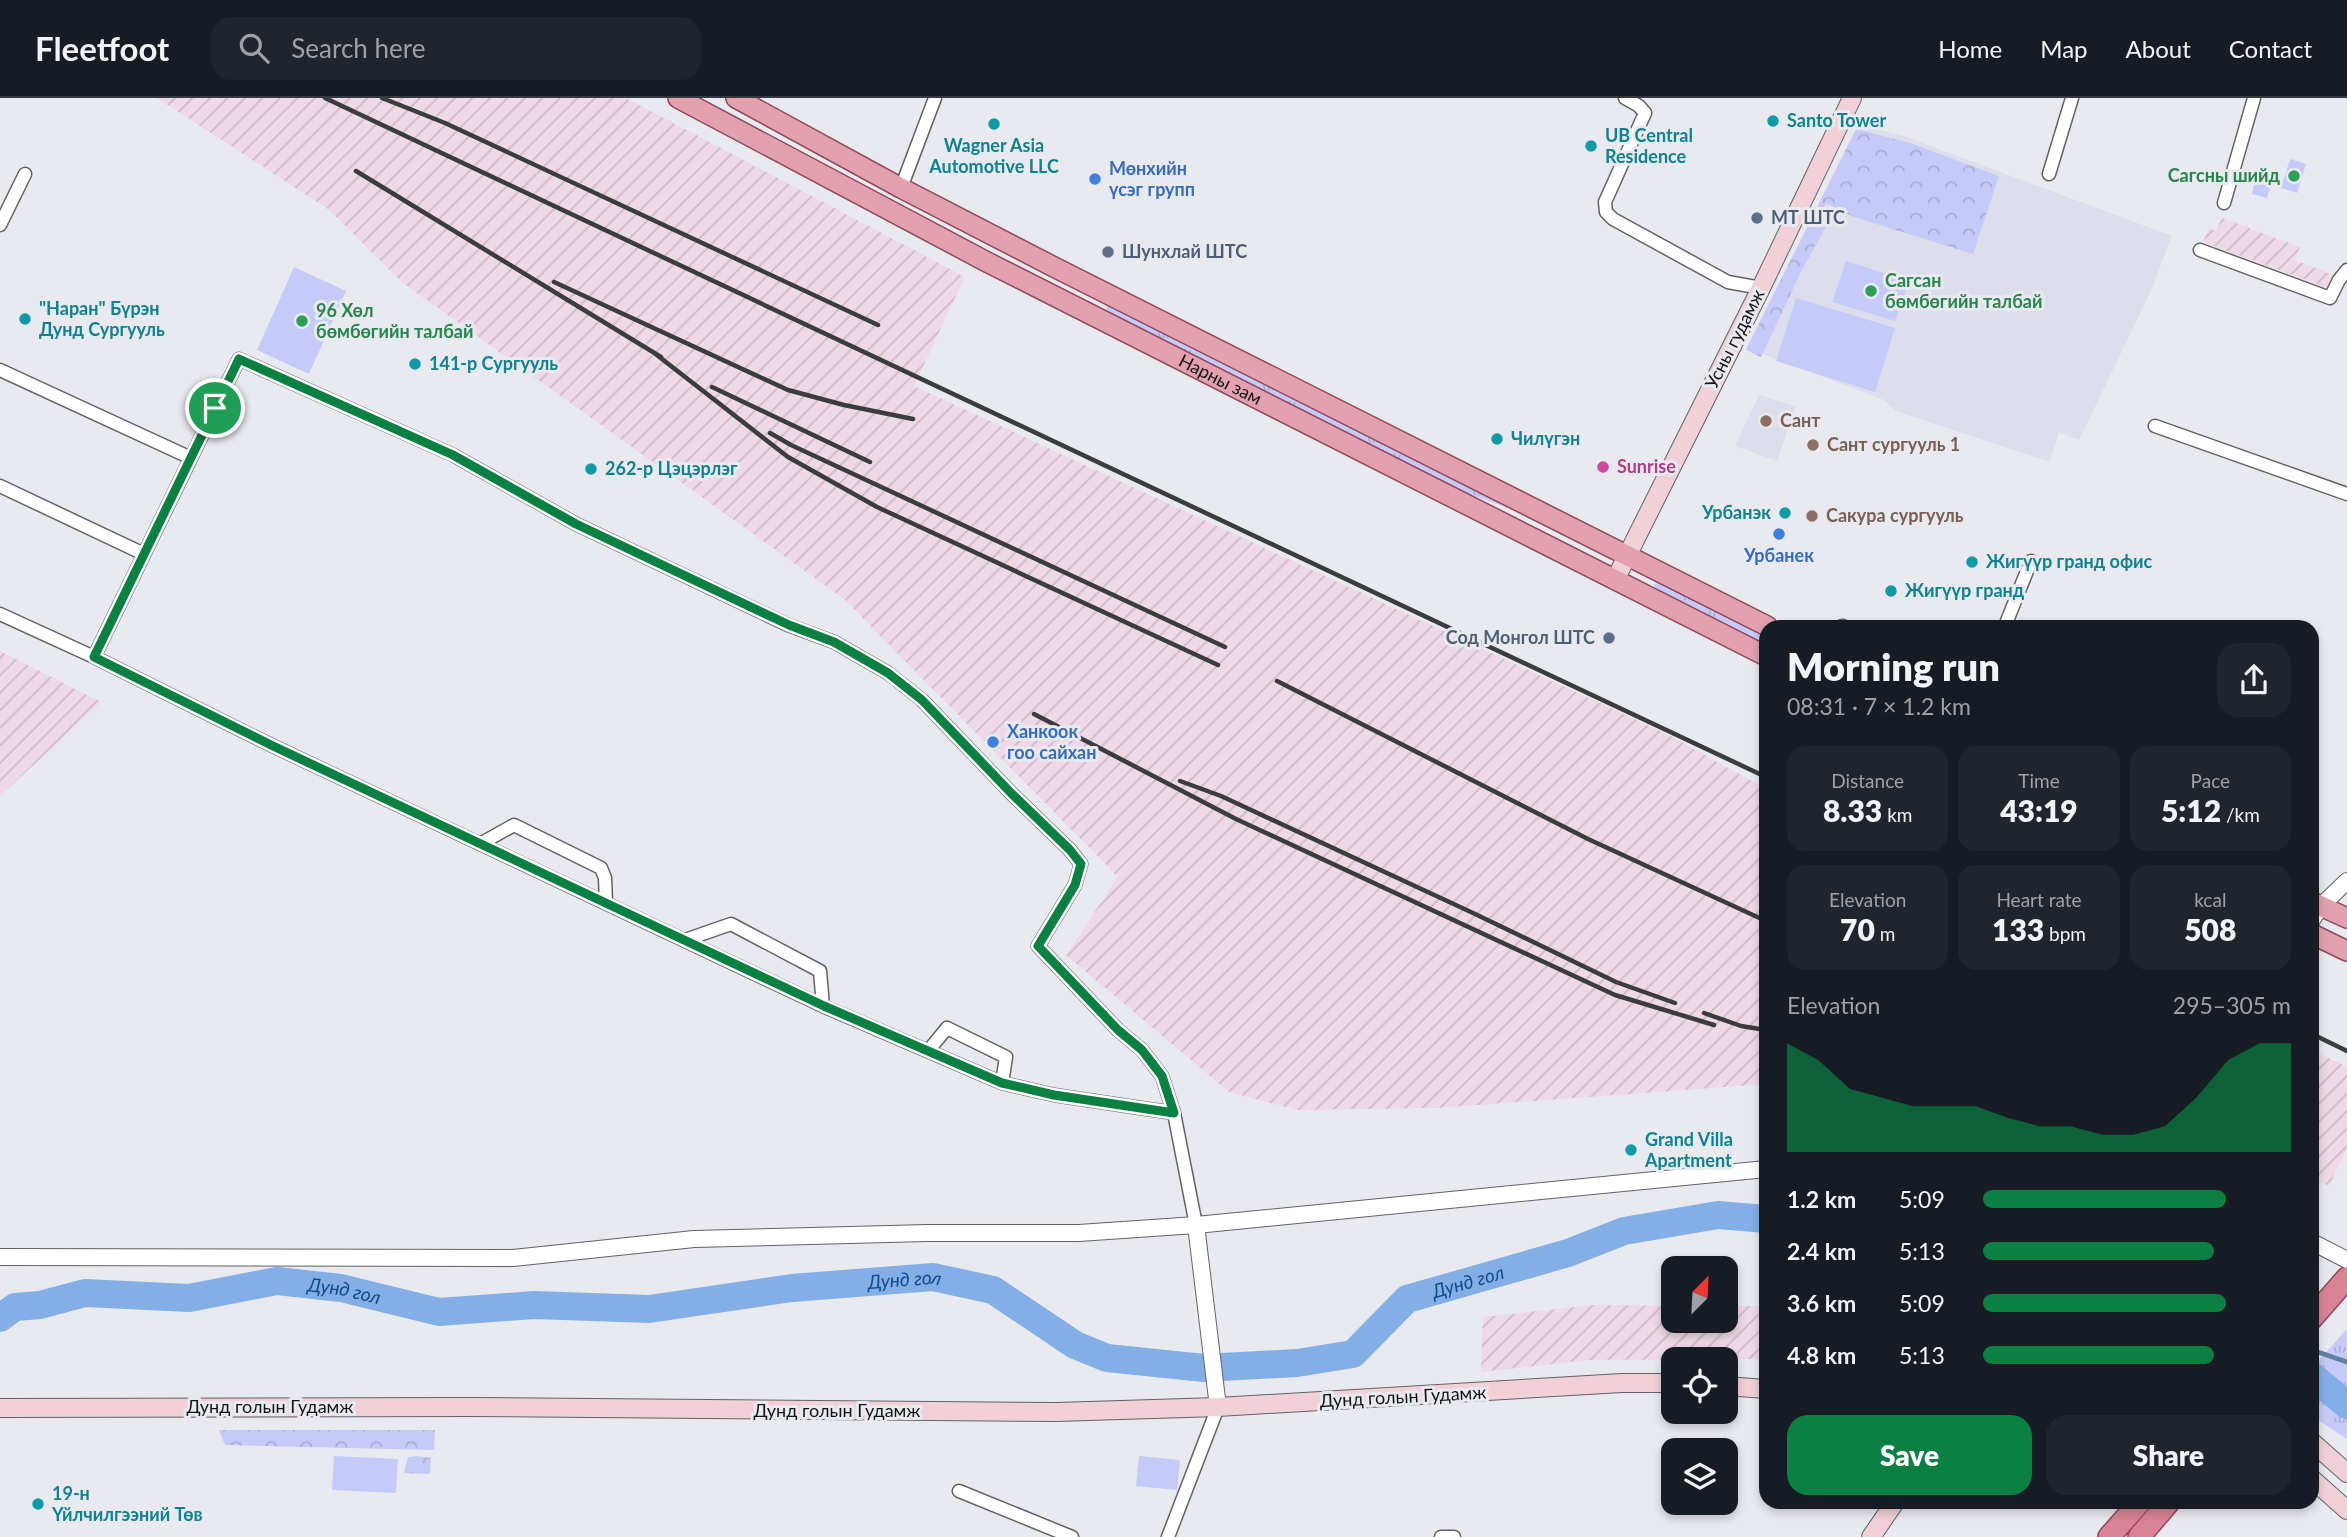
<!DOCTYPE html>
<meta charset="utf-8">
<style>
body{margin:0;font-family:Lato,sans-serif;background:#20242c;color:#f1f3f6;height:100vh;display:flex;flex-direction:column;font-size:26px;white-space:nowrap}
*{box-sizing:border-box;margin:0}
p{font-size:23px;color:#9ea1a6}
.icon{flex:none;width:38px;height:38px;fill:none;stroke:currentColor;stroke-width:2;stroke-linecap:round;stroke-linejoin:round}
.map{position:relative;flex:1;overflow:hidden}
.details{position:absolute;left:1759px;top:522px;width:560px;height:889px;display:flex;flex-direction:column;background:#171b24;border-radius:21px;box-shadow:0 4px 10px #0003}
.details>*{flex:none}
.needle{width:46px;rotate:24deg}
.fabs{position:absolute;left:1661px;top:1158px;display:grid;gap:14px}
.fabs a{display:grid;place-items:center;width:77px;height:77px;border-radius:14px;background:#171b24;box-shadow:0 4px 10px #0003;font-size:35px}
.pin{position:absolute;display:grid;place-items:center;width:60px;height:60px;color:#fff;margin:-30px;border:4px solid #fff;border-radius:50%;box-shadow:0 2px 7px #0007}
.round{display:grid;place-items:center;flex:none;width:74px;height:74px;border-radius:21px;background:#20242c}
.head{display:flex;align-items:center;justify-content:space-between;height:119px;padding:0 28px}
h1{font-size:38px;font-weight:800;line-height:52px}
.stats{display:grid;grid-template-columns:repeat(3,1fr);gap:10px;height:119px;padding:7px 28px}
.stats div{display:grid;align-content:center;border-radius:18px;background:#20242c;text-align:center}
.stats b{font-size:30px;font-weight:800}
.stats small{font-size:19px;font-weight:400}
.stats p{font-size:19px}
.chart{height:196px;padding:14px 28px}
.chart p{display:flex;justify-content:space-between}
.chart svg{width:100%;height:126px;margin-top:7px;fill:#0b8043;opacity:.7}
.primary-button{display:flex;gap:14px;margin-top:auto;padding:14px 28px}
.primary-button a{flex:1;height:80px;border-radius:21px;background:#0b8043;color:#fff;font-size:28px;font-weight:800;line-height:80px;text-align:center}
.primary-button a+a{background:#20242c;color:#f1f3f6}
ul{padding:0 28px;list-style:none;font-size:23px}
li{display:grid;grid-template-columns:112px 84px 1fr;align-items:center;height:52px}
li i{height:18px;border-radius:9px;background:#0b8043}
header{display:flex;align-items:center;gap:42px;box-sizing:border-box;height:98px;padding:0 35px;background:#171b24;border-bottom:2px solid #363941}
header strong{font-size:33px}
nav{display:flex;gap:38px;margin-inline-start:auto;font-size:24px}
.search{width:490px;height:63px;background:#20242c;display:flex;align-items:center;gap:18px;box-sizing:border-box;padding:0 24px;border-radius:21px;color:#9ea1a6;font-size:26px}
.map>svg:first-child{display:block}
.built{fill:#dcdeec}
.industrial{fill:url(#industrial-furrows)}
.grass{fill:url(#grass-tufts)}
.forest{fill:url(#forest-crowns)}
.green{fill:#c5caf8}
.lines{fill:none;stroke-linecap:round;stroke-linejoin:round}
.stream{stroke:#6281a8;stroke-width:4.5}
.river{stroke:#84afe6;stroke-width:28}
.minor-casing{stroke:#626268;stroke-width:15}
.tertiary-casing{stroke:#626268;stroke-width:18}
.secondary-casing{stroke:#626268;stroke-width:20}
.primary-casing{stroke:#8e4859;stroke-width:22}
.trunk-casing{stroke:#8e4859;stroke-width:24}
.minor{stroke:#fff;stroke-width:12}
.tertiary{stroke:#fff;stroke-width:16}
.secondary{stroke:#f1d0d8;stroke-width:18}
.primary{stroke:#e3a1b0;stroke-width:19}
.trunk{stroke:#da8296;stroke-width:21}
.rail{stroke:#3b3c3e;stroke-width:4.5}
.route-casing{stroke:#fff;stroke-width:14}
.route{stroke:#0b8043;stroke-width:9}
.culture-dot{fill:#0f9aa8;stroke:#e9eaf0;stroke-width:2.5}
.leisure-dot{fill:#2e9e5b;stroke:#e9eaf0;stroke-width:2.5}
.shop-dot{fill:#3f7fe0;stroke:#e9eaf0;stroke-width:2.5}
.service-dot{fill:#5c6f8a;stroke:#e9eaf0;stroke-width:2.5}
.education-dot{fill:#8d6e63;stroke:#e9eaf0;stroke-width:2.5}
.hotel-dot{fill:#d1479c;stroke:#e9eaf0;stroke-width:2.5}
.labels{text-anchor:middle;stroke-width:6;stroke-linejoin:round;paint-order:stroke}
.culture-label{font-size:18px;font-weight:bold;fill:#0d838f;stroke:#e9eaf0;text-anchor:start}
.shop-label{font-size:18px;font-weight:bold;fill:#366cbe;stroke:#e9eaf0;text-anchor:start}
.leisure-label{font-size:18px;font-weight:bold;fill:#27864d;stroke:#e9eaf0;text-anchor:start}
.service-label{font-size:18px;font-weight:bold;fill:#4e5e75;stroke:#e9eaf0;text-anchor:start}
.street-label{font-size:18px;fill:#141517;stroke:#e9eaf0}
.education-label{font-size:18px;font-weight:bold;fill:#785e54;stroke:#e9eaf0;text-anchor:start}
.hotel-label{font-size:18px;font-weight:bold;fill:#b23c85;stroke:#e9eaf0;text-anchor:start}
.water-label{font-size:19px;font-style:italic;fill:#104b8c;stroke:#e9eaf0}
</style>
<header>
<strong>Fleetfoot</strong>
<div class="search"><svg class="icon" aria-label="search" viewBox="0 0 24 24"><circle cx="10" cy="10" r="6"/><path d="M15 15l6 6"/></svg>Search here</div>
<nav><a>Home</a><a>Map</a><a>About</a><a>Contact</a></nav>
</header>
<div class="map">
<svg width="2347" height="1439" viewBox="0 0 2347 1439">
<defs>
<pattern id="industrial-furrows" width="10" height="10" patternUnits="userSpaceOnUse" patternTransform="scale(1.75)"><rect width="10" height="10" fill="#efd9e6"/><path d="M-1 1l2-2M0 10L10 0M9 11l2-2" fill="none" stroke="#ccb9c5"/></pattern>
<pattern id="grass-tufts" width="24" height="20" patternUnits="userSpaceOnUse" patternTransform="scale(1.75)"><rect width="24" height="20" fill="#c5caf8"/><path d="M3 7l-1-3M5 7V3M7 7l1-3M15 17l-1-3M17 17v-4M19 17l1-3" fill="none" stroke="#a8add4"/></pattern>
<pattern id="forest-crowns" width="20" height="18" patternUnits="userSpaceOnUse" patternTransform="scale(1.75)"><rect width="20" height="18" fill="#c5caf8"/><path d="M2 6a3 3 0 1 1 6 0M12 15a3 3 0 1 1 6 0" fill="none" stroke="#a8add4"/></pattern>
</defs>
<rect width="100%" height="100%" fill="#e9eaf0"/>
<!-- built -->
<path class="built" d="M1858,27L1904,38L2172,138L2150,195L2079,342L2059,334L2050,364L1896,313L1884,302L1746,250Z
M1759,297L1796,308L1777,363L1735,348Z"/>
<!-- industrial -->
<path class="industrial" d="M157,0H626L965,179L914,288L1669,637L1766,691V986L1438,1010L1297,1012L1229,994L1066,857L1118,779L844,501L403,185L328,111Z
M2222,120L2300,149L2295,162L2333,177L2328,190L2203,144L2209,130L2216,133Z
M0,553L101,604L0,698Z
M2312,952L2347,969V1050L2329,1088L2312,1080Z
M1595,1207L1673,1208V1223H1726V1208H1766V1261L1589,1262L1481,1274L1483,1219Z"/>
<!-- grass -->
<path class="grass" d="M1109,205L1523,415L1455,391L1105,213Z
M1657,484L1766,539V547L1659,493L1654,487Z
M2347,1231V1341L2312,1318V1270Z"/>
<!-- forest -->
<path class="forest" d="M1856,31L1910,45L1999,78L1973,156L1854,119L1826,105L1822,112L1832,117L1799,178L1761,259L1746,252Z
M219,1332H435L434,1352L225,1347Z
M417,1358L431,1360L430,1376L404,1375L408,1359Z"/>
<!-- green -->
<path class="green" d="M2290,61L2306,66L2297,95L2281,90Z
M2257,75L2273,79L2267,100L2252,96Z
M1846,163L1909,183L1895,223L1832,204Z
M294,169L346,193L309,276L257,252Z
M1796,200L1895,230L1875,294L1776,263Z
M334,1358L398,1361L396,1395L332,1392Z
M1139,1358L1180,1362L1177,1392L1136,1388Z"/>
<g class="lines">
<!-- stream -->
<path class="stream" d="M2312,1252L2347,1264"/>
<!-- river -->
<g class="river">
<path id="s1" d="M0,1220L15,1209L40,1207L85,1195L189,1200L277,1183L341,1190L439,1214L534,1207L649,1211L792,1190L933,1179L993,1192L1075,1247L1107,1260L1204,1270L1297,1265L1353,1256L1407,1201L1568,1155L1624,1133L1718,1117L1766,1121"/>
<path d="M2312,1278L2347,1307"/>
</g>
<defs>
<path id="minor" d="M1625,0L1639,8L1645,15L1605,104L1606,114L1613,121L1728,184L1761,190
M2049,76L2072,0
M901,90L935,0
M2224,105L2254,0
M0,127L25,76
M2200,152L2330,200L2339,182L2347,172
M0,272L191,360L94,559L271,647L823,908L1002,985L1054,997L1174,1015
M2155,328L2347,396
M191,360L239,261L453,357L576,426L788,527L834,544L888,575L922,602L1012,696L1070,752L1081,766L1075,787L1038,848L1118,932L1142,952L1162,978L1174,1015L1196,1127
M0,388L144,456
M0,516L94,559
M1842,528H1843
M2005,528L2031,463
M480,746L514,727L601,770L605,780L606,805
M685,842L731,826L820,873L823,908
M928,953L947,930L1006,959L1002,985
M959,1393L1072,1439
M1168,1439L1218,1309
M1441,1439H1454"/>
<path id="tertiary" d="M2312,822L2321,808L2347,783
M1196,1127L1218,1309
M2312,1144L2347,1162
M0,1159L513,1160L694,1141L927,1135H1079L1196,1127L1766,1071"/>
<path id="secondary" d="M1615,482L1761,190L1852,0
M1726,1288L1766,1291
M0,1310L469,1309L1056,1314L1218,1309L1622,1285H1673
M2312,1344L2347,1375
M2312,1381L2347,1412
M1871,1439L1895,1404"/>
<g id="primary">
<path id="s2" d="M678,0L985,163L1766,558"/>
<path d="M736,0L901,90L1054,169L1767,528"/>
<path d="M2312,804L2347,820"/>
<path d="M2312,836L2347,853"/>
</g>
<path id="trunk" d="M2312,1220L2347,1180
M2109,1439L2140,1404
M2139,1439L2169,1404"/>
</defs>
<!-- minor casing -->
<use href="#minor" class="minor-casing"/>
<!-- tertiary casing -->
<use href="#tertiary" class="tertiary-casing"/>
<!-- secondary casing -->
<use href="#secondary" class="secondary-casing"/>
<!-- primary casing -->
<use href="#primary" class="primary-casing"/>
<!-- trunk casing -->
<use href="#trunk" class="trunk-casing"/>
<!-- minor -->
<use href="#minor" class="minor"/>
<!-- tertiary -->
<use href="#tertiary" class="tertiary"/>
<!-- secondary -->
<use href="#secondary" class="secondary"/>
<!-- primary -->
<use href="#primary" class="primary"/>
<!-- trunk -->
<use href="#trunk" class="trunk"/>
<!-- rail -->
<path class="rail" d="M325,0L1766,679
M382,0L445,25L878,227
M356,73L661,259
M554,184L788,292L844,307L913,321
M653,254L788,359L877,409L1218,567
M712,289L870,364
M770,335L791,347L1225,549
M1277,583L1588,741L1766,823
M1034,616L1236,721L1615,897L1714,927
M1180,683L1221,698L1473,815L1616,884L1675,905
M1704,915L1741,928L1766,932
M2312,936L2347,953"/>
</g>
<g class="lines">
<defs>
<path id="route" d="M239,261L453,357L576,426L789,527L834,544L888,575L922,602L1012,696L1070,752L1081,766L1075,787L1038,848L1118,932L1142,952L1162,978L1174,1015L1054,997L1002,985L824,908L271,647L94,559Z"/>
</defs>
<!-- route casing -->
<use href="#route" class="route-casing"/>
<!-- route -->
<use href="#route" class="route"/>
</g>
<!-- markers -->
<g class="culture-dot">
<circle cx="1773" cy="23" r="7"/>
<circle cx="994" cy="26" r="7"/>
<circle cx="1591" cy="48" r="7"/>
<circle cx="25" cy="221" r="7"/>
<circle cx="415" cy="266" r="7"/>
<circle cx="1497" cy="341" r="7"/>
<circle cx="591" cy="371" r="7"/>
<circle cx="1785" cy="415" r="7"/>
<circle cx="1972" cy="464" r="7"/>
<circle cx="1891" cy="493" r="7"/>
<circle cx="1631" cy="1052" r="7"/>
<circle cx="38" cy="1406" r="7"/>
</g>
<g class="leisure-dot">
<circle cx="2294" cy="78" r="7"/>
<circle cx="1871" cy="193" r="7"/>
<circle cx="302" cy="223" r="7"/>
</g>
<g class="shop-dot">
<circle cx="1095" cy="81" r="7"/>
<circle cx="1779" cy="436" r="7"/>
<circle cx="993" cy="644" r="7"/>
</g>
<g class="service-dot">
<circle cx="1757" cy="120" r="7"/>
<circle cx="1108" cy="154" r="7"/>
<circle cx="1609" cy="540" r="7"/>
</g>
<g class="education-dot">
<circle cx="1766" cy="323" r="7"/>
<circle cx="1813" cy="347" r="7"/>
<circle cx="1812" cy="418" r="7"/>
</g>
<circle class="hotel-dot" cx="1603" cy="369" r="7"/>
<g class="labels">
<!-- culture labels -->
<g class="culture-label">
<text x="1787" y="29">Santo Tower</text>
<text x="1605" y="44">UB Central<tspan x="1605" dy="21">Residence</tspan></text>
<text x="994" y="54" text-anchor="middle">Wagner Asia<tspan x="994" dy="21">Automotive LLC</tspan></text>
<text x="39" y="217">"Наран" Бүрэн<tspan x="39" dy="21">Дунд Сургууль</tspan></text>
<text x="429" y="272">141-р Сургууль</text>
<text x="1511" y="347">Чилүгэн</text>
<text x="605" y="377">262-р Цэцэрлэг</text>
<text x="1771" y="421" text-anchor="end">Урбанэк</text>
<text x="1986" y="470">Жигүүр гранд офис</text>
<text x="1905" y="499">Жигүүр гранд</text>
<text x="1645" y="1048">Grand Villa<tspan x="1645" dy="21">Apartment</tspan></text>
<text x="52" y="1402">19-н<tspan x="52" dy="21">Үйлчилгээний Төв</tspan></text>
</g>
<!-- shop labels -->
<g class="shop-label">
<text x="1109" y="77">Мөнхийн<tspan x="1109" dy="21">үсэг групп</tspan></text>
<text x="1779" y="464" text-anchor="middle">Урбанек</text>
<text x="1007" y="640">Ханкоок<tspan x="1007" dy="21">гоо сайхан</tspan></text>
</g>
<!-- leisure labels -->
<g class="leisure-label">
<text x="2280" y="84" text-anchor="end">Сагсны шийд</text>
<text x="1885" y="189">Сагсан<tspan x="1885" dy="21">бөмбөгийн талбай</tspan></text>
<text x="316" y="219">96 Хөл<tspan x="316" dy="21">бөмбөгийн талбай</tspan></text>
</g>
<!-- service labels -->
<g class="service-label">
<text x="1771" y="126">МТ ШТС</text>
<text x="1122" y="160">Шунхлай ШТС</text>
<text x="1595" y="546" text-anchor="end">Сод Монгол ШТС</text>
</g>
<!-- street labels -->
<g class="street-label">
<text transform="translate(1735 241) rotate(-63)" y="6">Усны гудамж</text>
<text dy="6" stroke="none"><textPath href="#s2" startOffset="611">Нарны зам</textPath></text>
<text transform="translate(1403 1299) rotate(-3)" y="6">Дунд голын Гудамж</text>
<text x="270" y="1315">Дунд голын Гудамж</text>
<text x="837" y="1319">Дунд голын Гудамж</text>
</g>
<!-- education labels -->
<g class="education-label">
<text x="1780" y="329">Сант</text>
<text x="1827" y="353">Сант сургууль 1</text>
<text x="1826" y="424">Сакура сургууль</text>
</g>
<!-- hotel labels -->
<g class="hotel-label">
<text x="1617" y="375">Sunrise</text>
</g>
<!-- water labels -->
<g class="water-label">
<text dy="7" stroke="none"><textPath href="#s1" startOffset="917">Дунд гол</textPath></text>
<text dy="7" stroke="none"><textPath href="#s1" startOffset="1528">Дунд гол</textPath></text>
<text dy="7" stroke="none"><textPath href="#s1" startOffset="352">Дунд гол</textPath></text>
</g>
</g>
</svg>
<div class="fabs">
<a><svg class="needle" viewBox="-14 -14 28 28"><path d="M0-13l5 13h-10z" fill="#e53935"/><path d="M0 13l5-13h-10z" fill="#9ea1a6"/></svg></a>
<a><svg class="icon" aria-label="locate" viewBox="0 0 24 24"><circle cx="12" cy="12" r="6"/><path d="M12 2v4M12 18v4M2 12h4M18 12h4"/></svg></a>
<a><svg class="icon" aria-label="layers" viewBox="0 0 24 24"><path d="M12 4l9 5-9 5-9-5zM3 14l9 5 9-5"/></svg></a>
</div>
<div class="pin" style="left:215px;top:310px;background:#1e9e55"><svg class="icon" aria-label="arrive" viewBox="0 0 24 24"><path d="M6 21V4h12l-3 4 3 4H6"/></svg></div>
<section class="details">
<div class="head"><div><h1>Morning run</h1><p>08:31 · 7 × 1.2 km</p></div><a class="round"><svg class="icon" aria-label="share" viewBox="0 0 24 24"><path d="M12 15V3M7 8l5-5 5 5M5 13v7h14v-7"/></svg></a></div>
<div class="stats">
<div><p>Distance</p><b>8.33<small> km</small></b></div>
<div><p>Time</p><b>43:19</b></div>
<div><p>Pace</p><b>5:12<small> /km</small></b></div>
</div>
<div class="stats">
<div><p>Elevation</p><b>70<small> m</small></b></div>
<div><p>Heart rate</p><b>133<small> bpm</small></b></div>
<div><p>kcal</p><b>508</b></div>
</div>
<div class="chart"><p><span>Elevation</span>295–305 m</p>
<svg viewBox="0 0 160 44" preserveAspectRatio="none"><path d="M0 44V6L10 12L20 22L30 25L40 28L50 28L60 28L70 32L80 35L90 35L100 38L110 38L120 35L130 25L140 12L150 6L160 6V44z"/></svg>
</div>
<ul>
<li><b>1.2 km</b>5:09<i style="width:79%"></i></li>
<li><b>2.4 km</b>5:13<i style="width:75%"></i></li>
<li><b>3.6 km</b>5:09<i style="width:79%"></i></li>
<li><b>4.8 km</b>5:13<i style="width:75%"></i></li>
</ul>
<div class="primary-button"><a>Save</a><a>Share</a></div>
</section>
</div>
